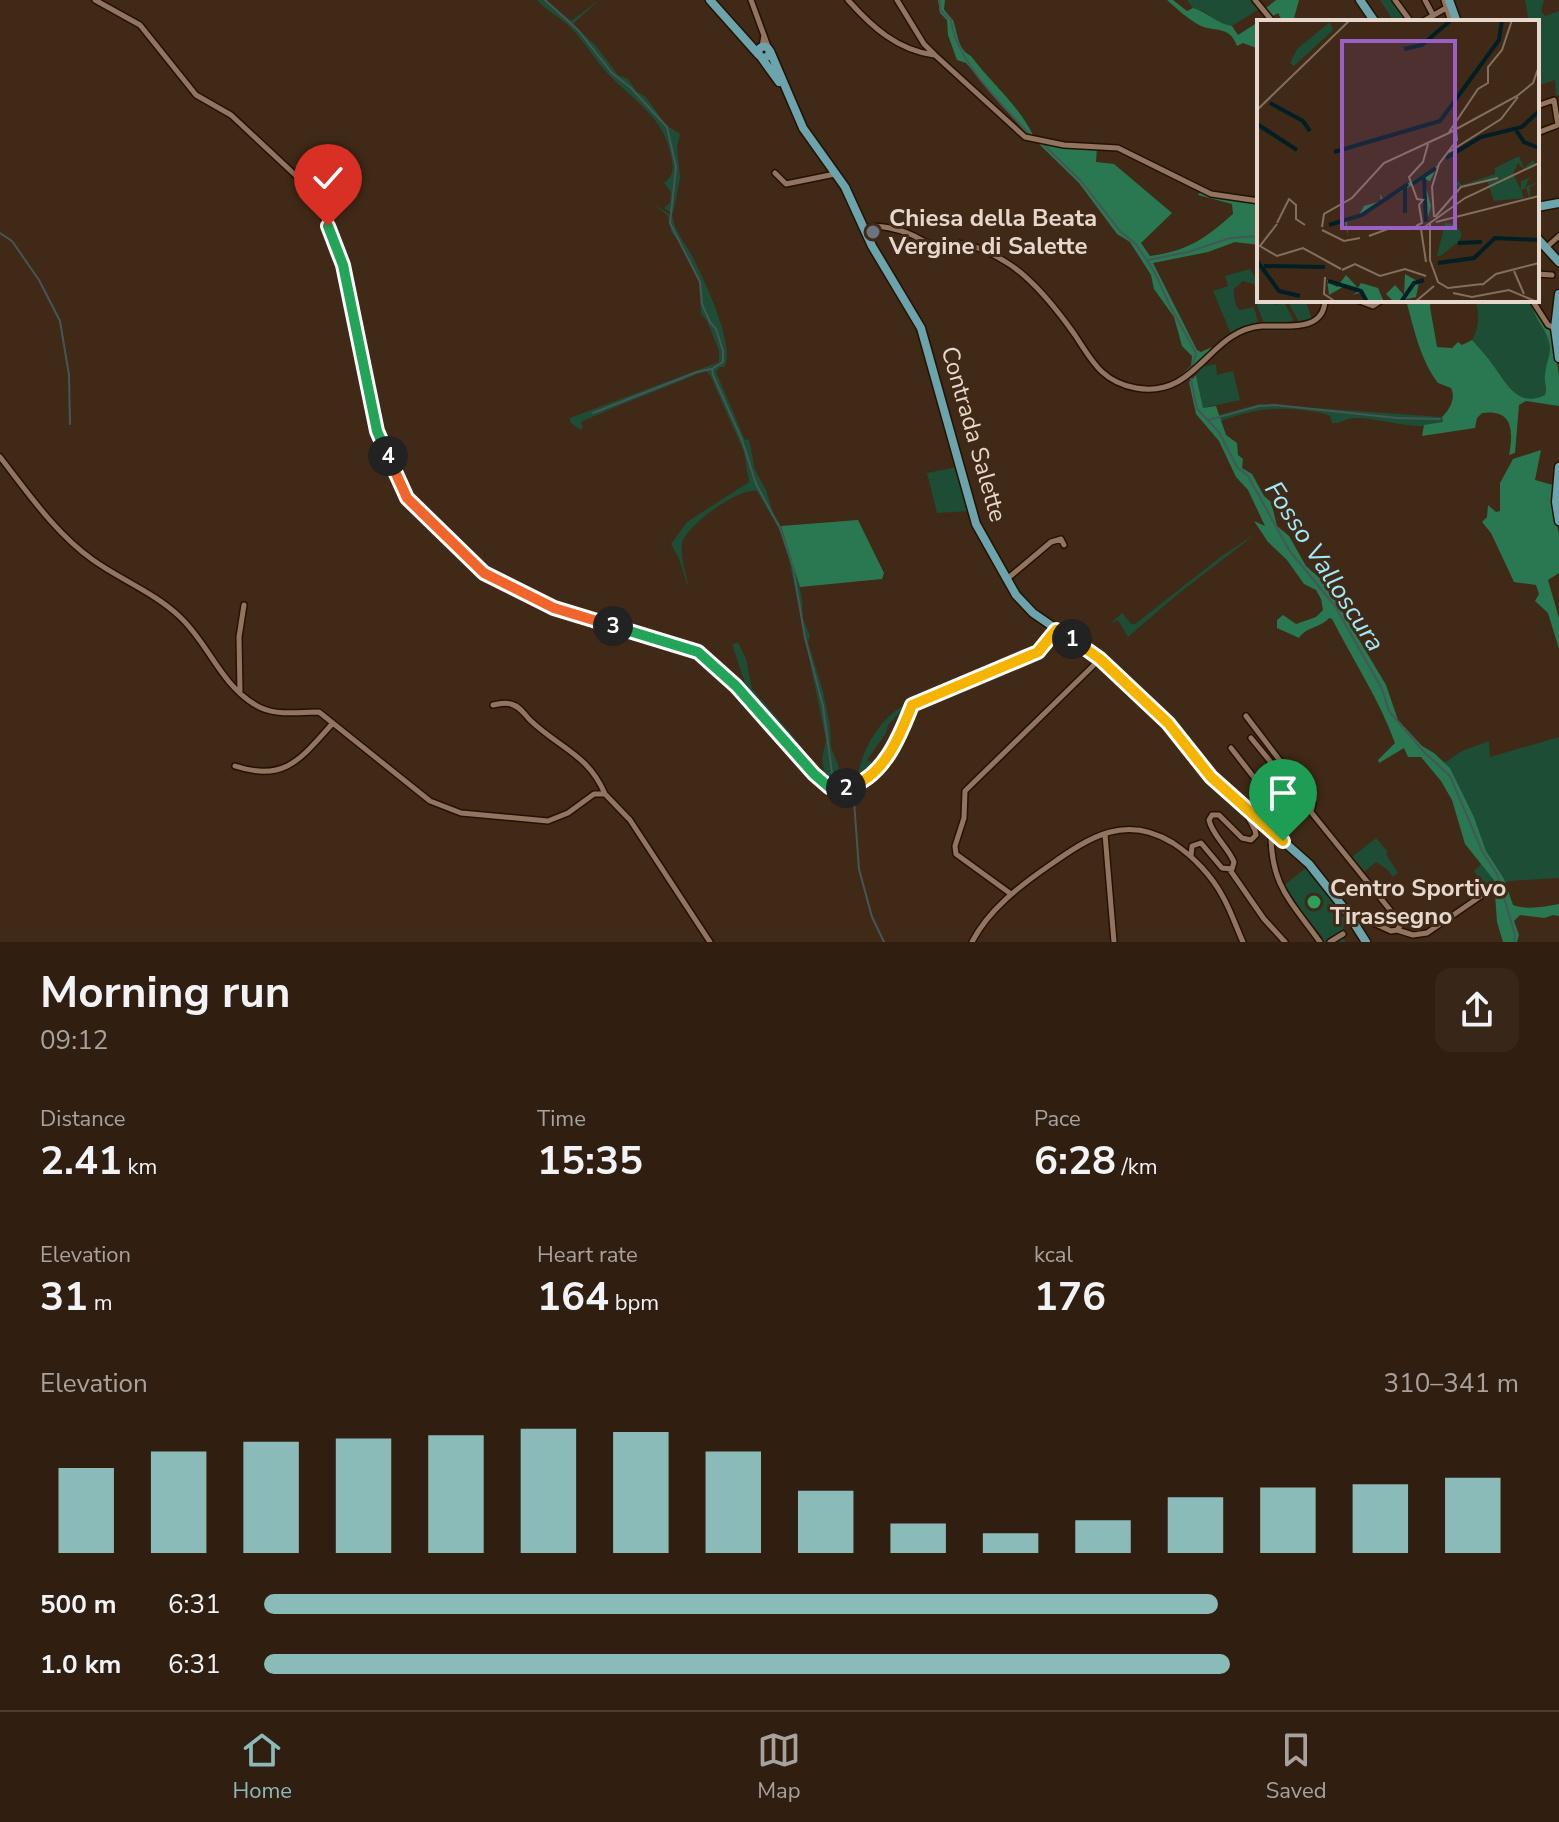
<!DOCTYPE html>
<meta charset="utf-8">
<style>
body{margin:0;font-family:"Nunito Sans",sans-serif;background:#382719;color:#f1f3f6;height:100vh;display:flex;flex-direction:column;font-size:30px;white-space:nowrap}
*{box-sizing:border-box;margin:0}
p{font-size:26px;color:#a8a29f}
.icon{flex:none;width:44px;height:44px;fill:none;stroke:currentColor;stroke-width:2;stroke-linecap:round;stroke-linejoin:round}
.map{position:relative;height:942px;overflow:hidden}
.sheet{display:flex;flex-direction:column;background:#301f10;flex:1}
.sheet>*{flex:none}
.pin{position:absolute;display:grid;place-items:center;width:68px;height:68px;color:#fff;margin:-82px -34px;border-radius:50% 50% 50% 0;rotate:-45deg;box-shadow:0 0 8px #0007}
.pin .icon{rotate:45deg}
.km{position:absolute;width:40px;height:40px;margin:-20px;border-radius:50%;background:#222;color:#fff;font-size:22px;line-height:40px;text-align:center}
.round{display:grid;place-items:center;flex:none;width:84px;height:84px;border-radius:16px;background:#382719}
.head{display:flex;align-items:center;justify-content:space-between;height:136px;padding:0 40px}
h1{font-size:44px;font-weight:700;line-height:60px}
.figures{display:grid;grid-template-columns:repeat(3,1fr);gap:12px;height:136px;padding:8px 40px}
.figures div{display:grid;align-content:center}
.figures b{font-size:40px;font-weight:700}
.figures small{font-size:22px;font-weight:400}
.figures p{font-size:22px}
.chart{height:224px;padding:16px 40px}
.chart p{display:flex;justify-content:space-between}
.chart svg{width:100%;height:144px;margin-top:8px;stroke:#8bbbb9;stroke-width:6}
ul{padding:0 40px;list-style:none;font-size:26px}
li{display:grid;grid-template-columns:128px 96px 1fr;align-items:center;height:60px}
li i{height:20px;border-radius:10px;background:#8bbbb9}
.tab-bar{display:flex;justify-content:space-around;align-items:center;height:112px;border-top:2px solid #4b3d30;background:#301f10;font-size:22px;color:#a8a29f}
.tab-bar a{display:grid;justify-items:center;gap:4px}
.tab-bar .active{color:#8bbbb9}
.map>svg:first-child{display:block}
.green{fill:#1d4d34}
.forest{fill:#297851}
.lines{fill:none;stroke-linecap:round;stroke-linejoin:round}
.stream{stroke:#455657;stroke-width:2}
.minor-casing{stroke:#261101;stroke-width:8}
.major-casing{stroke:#261101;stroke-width:11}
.minor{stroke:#917560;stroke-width:5}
.major{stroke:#6ca4ad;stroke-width:8}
.split-1-casing{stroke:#fff;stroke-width:16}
.split-2-casing{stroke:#fff;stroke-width:16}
.split-3-casing{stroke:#fff;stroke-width:16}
.split-4-casing{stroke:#fff;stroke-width:16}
.split-5-casing{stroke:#fff;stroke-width:16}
.split-1{stroke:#f5b400;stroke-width:10}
.split-2{stroke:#f5b400;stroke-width:10}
.split-3{stroke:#22a559;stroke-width:10}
.split-4{stroke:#f0652b;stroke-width:10}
.split-5{stroke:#22a559;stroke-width:10}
.worship-dot{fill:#6b7280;stroke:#402916;stroke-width:3}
.leisure-dot{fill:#2e9e5b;stroke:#402916;stroke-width:3}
.labels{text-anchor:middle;stroke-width:6;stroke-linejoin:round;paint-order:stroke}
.poi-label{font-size:24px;font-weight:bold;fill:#e7d8cd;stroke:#402916;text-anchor:start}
.street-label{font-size:24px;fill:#e7d8cd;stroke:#402916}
.water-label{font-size:26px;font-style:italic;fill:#9feafb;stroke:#402916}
.inset-river{fill:none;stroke:#001f25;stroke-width:4}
.inset-road{fill:none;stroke:#836f5f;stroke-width:2}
.view{fill:#9b60c3;fill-opacity:0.15;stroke:#9b60c3;stroke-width:4}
.inset-edge{fill:none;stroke:#e7d8cd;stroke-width:4}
</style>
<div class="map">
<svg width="1559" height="942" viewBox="0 0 1559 942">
<rect width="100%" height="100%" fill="#402916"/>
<!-- green -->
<path class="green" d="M537,0H546L571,21L599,0L573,24L596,46L618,75L628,79L637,92L645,96L666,125L680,134L677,147L680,178L673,214L664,208L670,203L671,192L664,183C674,175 674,167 671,156C664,117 634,101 609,75C595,60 585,42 570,27C560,17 547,11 537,0Z
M1187,0H1251L1259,9L1232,26L1223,25L1203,11L1193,8Z
M1380,0H1393L1408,22H1394Z
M1525,0H1544L1541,11L1545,16L1559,11V95L1556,96L1555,80L1541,85L1537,77V22H1529Z
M651,202L673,217C674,231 686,243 692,256C703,277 737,348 724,367H720L716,372L745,440L749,439L755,470L766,490L773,513L781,526L795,567L802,598L803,619L810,636L808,642L823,691L830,726L831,747L842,775L850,778L858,774C864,745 883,714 910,702L888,725L886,733L867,760L872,762L883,752L887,754C874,767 854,793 832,786C827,785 821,778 816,774L739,685L745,683L732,644L738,643L746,659L752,689L794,737L815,766L824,771L822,758L826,740L789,560L779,529L757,491C739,487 685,526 682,544C680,558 687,576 689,589L679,559L671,544L687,522L749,482L744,452L710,375L706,371L700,373C660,390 620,404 581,422L583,428L580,430L570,422V418L719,362V351L707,321L701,314L699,283L695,272L684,248L671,231L668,216Z
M1250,269L1259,283V295L1254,284L1243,281L1234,289C1234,296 1234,306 1240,310L1254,307L1258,322L1231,334L1213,291L1228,286L1225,276Z
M1259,300H1271L1274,305L1284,302L1293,319L1292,323H1264L1257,306Z
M1287,300H1305L1312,319L1299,322Z
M1475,300H1529L1548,337L1550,349V362L1545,376V395C1518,408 1507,384 1493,365C1487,356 1479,348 1472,340C1479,329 1480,312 1475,300Z
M1216,364L1217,375L1233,371L1240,400L1203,408L1196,375L1202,367Z
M1259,404L1442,417L1444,422C1418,433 1383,418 1356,418C1346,418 1341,424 1332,423L1330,416L1322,413C1282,406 1259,407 1221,421L1219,415Z
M957,467L969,511L937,513L927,473Z
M1257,533L1178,594L1128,637L1118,620L1110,624L1122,613L1131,624H1135L1223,555Z
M1559,737V878L1509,881L1488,891L1474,871L1481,864L1477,859L1484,845L1474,817L1450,768L1444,763L1462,751L1489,741L1490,757Z
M1376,838L1388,852L1386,854L1398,873L1393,877L1387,869L1376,862L1364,872L1352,857Z
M1307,867L1346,918L1341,935L1346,942H1320L1323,938L1282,887Z"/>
<!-- forest -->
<path class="forest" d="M938,0H945L944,9C944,10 952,19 953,20C958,33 957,49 971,56C991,83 1019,105 1034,137L1027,134L966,63L957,60L948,35L947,20L940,13Z
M1167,0H1173L1187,11L1193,8C1208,12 1217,24 1232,26L1238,35L1263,19L1265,18L1259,22L1256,30L1259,49L1243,43L1237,46C1229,24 1214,33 1199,25C1188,19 1177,9 1167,0Z
M1276,0H1299L1293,22H1283L1278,13L1273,16L1266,8Z
M1037,142L1058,146L1097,147L1096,162L1114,164L1172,213L1141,243L1150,256C1188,251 1206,238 1233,214L1232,204L1198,195L1201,191L1219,198L1259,202V245L1235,242L1208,252L1153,263L1197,350L1201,352L1212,347L1197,367L1180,376L1191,366L1192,356L1182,346L1174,317L1154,289L1151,275L1130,242L1117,234L1079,183Z
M1406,300H1431L1430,307L1437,347L1452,348L1458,342L1462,345L1472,340C1479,348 1487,356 1493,365C1507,384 1518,408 1545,395C1547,388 1544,382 1545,375C1546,360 1554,353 1547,336C1543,326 1535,318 1532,306L1546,326L1552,330L1559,375V406L1526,401L1519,405L1515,453L1509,455C1514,429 1512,409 1482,413L1477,418L1475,428L1422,436L1424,425L1443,422L1442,417C1450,409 1456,398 1451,388L1438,383C1420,359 1414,329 1406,300Z
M1196,375L1203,408L1216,406L1226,435L1237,443L1238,455L1243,459L1242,468L1252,474L1264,496L1271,502L1277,526L1289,536L1306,566L1322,580L1333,596L1386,685L1398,720L1422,746L1434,753L1450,768L1474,817L1486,851L1504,879L1513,905C1526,910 1544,907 1559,904V916L1553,915L1544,918L1520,915L1514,921L1519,935L1517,942H1503L1497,922L1494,880L1465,844L1452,800L1441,781L1421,757H1408L1404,748L1379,763L1378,760L1395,743C1379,699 1353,660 1332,619L1329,618C1319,629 1307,626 1299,638L1277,628V620L1283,615L1296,624L1316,617L1323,610L1321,599L1316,590L1304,584L1287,560L1268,542L1254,521L1265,526L1248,490L1236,477L1219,441L1196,414L1189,382Z
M1541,450L1535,480L1553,485V508L1559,534V573L1548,580L1559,618V649L1548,613L1535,601L1539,594L1536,585L1514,582L1491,533L1482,522L1487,517L1488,505L1496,512L1500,511V483L1513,459Z
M858,520L884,573L882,579L800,587L781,526Z"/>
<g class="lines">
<!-- stream -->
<path class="stream" d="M545,0L578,30L612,73L631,88L667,127L676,167L670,223L700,282L702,304L710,322L716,329L723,351V362L712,369L713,375L742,440L756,484L780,528L793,567L805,638L823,706L832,773L837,779L849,784
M940,0V10L951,20C956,62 1003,105 1031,136
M1042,143L1081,181L1120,231L1136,244L1154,271L1170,306L1196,353L1191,369
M0,233L12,241L39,280L60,321L69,375L70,424
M1148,260L1188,252L1230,238L1259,236
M1191,379L1197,409L1219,432L1237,467L1248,476L1289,550L1335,606L1382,689L1389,711L1424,752L1450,776L1482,851L1497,874L1515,935L1514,942
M593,413L697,372L711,369
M1208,420L1259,406L1275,405L1397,418L1440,419
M853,788L859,869L872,917L884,942"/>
<defs>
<path id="minor" d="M95,0L140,25L196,95L231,115L306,185L320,208L343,265L377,431L407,498L484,573L554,608L698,652L736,686L799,758L829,787H851L886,758L896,745L912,705L1038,652L1056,630
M751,0L769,49
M848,0C872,27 897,50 934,55
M897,0L924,44L935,55L1025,137L1064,145L1118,148L1211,194L1259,201
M1255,0L1273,22
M1395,0L1411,22
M1425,0L1433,15
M1444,0L1451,22
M1422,22L1446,8
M762,47L764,35
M1537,106L1554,100L1558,125L1537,133
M775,173L786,184L835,174
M865,228C878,224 899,229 912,235C917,237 922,241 928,243C936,244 945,242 953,243C973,243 992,253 1009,264C1034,280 1058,311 1075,335C1092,361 1102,382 1136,388C1198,399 1208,330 1262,326C1285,325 1324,333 1325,300
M1549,245L1559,236
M1537,274L1552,275
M1357,300L1373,306L1382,300
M1532,300L1548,325L1555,328
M0,457C28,493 56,534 93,560C121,580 155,593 180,617C208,643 220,683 254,704C274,717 297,712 319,712L430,801L461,813L548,821L568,813L594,794H605L630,820L710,942
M1007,579L1051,542L1061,539L1064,545
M240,693L239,637L244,605
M493,705C499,704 505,702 511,704C521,707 524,714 530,720C559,748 588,754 605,794
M1246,716L1313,804L1311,812
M1251,738L1288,783L1289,789L1294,791L1399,921L1400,926L1397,930L1391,931L1352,913L1350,914
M1231,748L1277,807L1278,816L1283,824
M235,766C286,783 302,757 333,723
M1271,830C1270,885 1290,900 1320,942
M1105,834L1114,942
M1284,840C1288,823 1278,806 1289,789
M1191,856L1192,846L1201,843L1222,868L1232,869L1234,862C1228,847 1212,835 1209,820L1212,815H1219L1242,838L1251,840L1256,835L1255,830L1244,809
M1230,870L1264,919L1285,942
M1011,894L956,854L955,846L964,818L965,791L1100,659
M1397,930L1413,935L1427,933L1497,885
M972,942C989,909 1021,885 1050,865C1091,836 1126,814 1173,843C1193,856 1212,876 1223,897C1231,911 1236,927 1243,942
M1330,942L1343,934"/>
<path id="major" d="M710,0L759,55
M1360,0L1375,22
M1449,0L1457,22
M758.5 52a5.5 5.5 0 1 1 11 0a5.5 5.5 0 1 1-11 0Z
M770,51L803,128L845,187L872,246L921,328L976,524L1016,595L1033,613L1100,659L1168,723L1211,777L1309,864L1347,912L1366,942
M761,57L779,82
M1537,207L1559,203
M1537,238L1559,262
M1559,294L1555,328L1559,358
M1559,467L1556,502L1559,521"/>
</defs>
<!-- minor casing -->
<use href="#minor" class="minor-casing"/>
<!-- major casing -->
<use href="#major" class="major-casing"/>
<!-- minor -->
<use href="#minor" class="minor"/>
<!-- major -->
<use href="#major" class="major"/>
</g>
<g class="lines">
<defs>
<path id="split-1" d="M1072,639L1100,659L1168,723L1211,777L1283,841"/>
<path id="split-2" d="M846,788C883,779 900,736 912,705L1038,652L1056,630L1072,639"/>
<path id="split-3" d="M613,626L698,652L736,686L814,774L829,787L846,788"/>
<path id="split-4" d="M388,456L407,498L484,573L554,608L613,626"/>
<path id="split-5" d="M328,226L343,265L377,431L388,456"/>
</defs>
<!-- split-1 casing -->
<use href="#split-1" class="split-1-casing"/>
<!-- split-2 casing -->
<use href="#split-2" class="split-2-casing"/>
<!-- split-3 casing -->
<use href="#split-3" class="split-3-casing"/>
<!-- split-4 casing -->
<use href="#split-4" class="split-4-casing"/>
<!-- split-5 casing -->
<use href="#split-5" class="split-5-casing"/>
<!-- split-1 -->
<use href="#split-1" class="split-1"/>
<!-- split-2 -->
<use href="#split-2" class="split-2"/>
<!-- split-3 -->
<use href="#split-3" class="split-3"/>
<!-- split-4 -->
<use href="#split-4" class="split-4"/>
<!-- split-5 -->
<use href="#split-5" class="split-5"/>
</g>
<!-- markers -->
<circle class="worship-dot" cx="873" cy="232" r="8"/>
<circle class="leisure-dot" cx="1314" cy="902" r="8"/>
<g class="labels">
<!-- poi labels -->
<g class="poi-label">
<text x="889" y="226">Chiesa della Beata<tspan x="889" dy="28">Vergine di Salette</tspan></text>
<text x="1330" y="896">Centro Sportivo<tspan x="1330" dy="28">Tirassegno</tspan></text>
</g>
<!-- street labels -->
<g class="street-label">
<text transform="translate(974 434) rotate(74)" y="8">Contrada Salette</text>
</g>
<!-- water labels -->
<g class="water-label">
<text transform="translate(1325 566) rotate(57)" y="9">Fosso Valloscura</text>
</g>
</g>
<!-- overview -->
<g transform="translate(1257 20)">
<rect width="282" height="282" fill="#402916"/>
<path d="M73,2L76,10L37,46L33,43L40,29ZM262,136L267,148L276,140L278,144L267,149L261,143L256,154L264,170V161L273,157L268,167L282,162L273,167V179L269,168L264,170L267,178L237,181L230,160L195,168L201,161L205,165L238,154V148ZM188,203L198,204L205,214L202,221L185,235L183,236H180Z" fill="#1d4d34"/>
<path d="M181,145L173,161L167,159L174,186L169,204L166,159L90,202L91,216L88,202L71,205L102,195L107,186L124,181L123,174L126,179ZM148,254L162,262L159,277L137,282L129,274L138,265L147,275ZM89,255L101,268L104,263L121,268L127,282H109L105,272L96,275L101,271L86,267L72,275L70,260L80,267Z" fill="#297851"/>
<path class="inset-river" d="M147,29L165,25L194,0M13,83L46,101L53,111M0,104L40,130M259,110L267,122L282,128M77,132L183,101L242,20L245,0M189,138L224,117L265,107L282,91M167,158L169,202M155,164L179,148M148,193V167M72,205L105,195L151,164M201,223L225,222M0,241L22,271L43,276M181,243L217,238L238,218L282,220M7,246L68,247M71,261L104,271L110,282M144,282L157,263L167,260"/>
<path class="inset-road" d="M0,90L93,0M192,112L221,69L231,63V47L245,30L255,0M192,113L260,76L276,63L282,46M192,132L244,99L261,77M177,197L175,167L182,144L200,120L199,111M178,197L204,167L241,158M179,202L282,176M20,203L32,179L39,185V199L48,205M173,203V240L181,262L191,268L225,264M20,204L3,226L20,236L46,228L84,249M159,206L165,203L162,185L166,180L160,179L152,157L166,142L171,124M65,207L67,194L95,178L127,143L192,113M166,208L208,178L282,143M164,209L169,242M65,210L87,221L103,218M112,216L136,207L166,208M85,250L98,244L123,256L148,249L169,256M257,251L267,274M68,257L67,274L79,282M225,265L239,254L282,243M196,273L215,277L252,270L280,282M158,282L177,266"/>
<path class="view" d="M85,21H198V208H85Z"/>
<rect width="282" height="282" class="inset-edge"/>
</g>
</svg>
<div class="pin" style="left:1283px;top:841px;background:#1e9e55"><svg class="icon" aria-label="arrive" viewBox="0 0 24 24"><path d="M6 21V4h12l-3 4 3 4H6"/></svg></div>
<div class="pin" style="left:328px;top:226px;background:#d93025"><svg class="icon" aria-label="check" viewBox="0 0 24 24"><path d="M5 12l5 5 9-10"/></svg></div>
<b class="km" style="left:1072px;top:639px">1</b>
<b class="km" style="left:846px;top:788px">2</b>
<b class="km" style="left:613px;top:626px">3</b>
<b class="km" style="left:388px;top:456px">4</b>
</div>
<section class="sheet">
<div class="head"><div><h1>Morning run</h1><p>09:12</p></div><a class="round"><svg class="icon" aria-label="share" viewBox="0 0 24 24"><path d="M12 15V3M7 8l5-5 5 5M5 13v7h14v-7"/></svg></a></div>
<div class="figures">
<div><p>Distance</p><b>2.41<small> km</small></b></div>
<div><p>Time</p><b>15:35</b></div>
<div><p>Pace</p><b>6:28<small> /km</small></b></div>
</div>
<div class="figures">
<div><p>Elevation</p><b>31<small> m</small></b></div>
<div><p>Heart rate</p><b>164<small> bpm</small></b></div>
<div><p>kcal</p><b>176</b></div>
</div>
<div class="chart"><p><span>Elevation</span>310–341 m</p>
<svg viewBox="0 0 160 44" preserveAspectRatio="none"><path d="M5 44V18M15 44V13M25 44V10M35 44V9M45 44V8M55 44V6M65 44V7M75 44V13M85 44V25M95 44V35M105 44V38M115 44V34M125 44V27M135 44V24M145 44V23M155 44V21"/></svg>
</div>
<ul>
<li><b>500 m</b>6:31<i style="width:76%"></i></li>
<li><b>1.0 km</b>6:31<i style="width:77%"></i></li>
</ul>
</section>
<nav class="tab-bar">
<a class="active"><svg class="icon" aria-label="home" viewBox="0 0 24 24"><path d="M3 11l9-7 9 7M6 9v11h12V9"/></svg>Home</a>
<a><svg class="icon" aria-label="map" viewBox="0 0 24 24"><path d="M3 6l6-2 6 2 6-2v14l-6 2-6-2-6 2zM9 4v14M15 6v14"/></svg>Map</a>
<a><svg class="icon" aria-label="saved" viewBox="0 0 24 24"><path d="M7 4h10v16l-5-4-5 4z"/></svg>Saved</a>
</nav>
